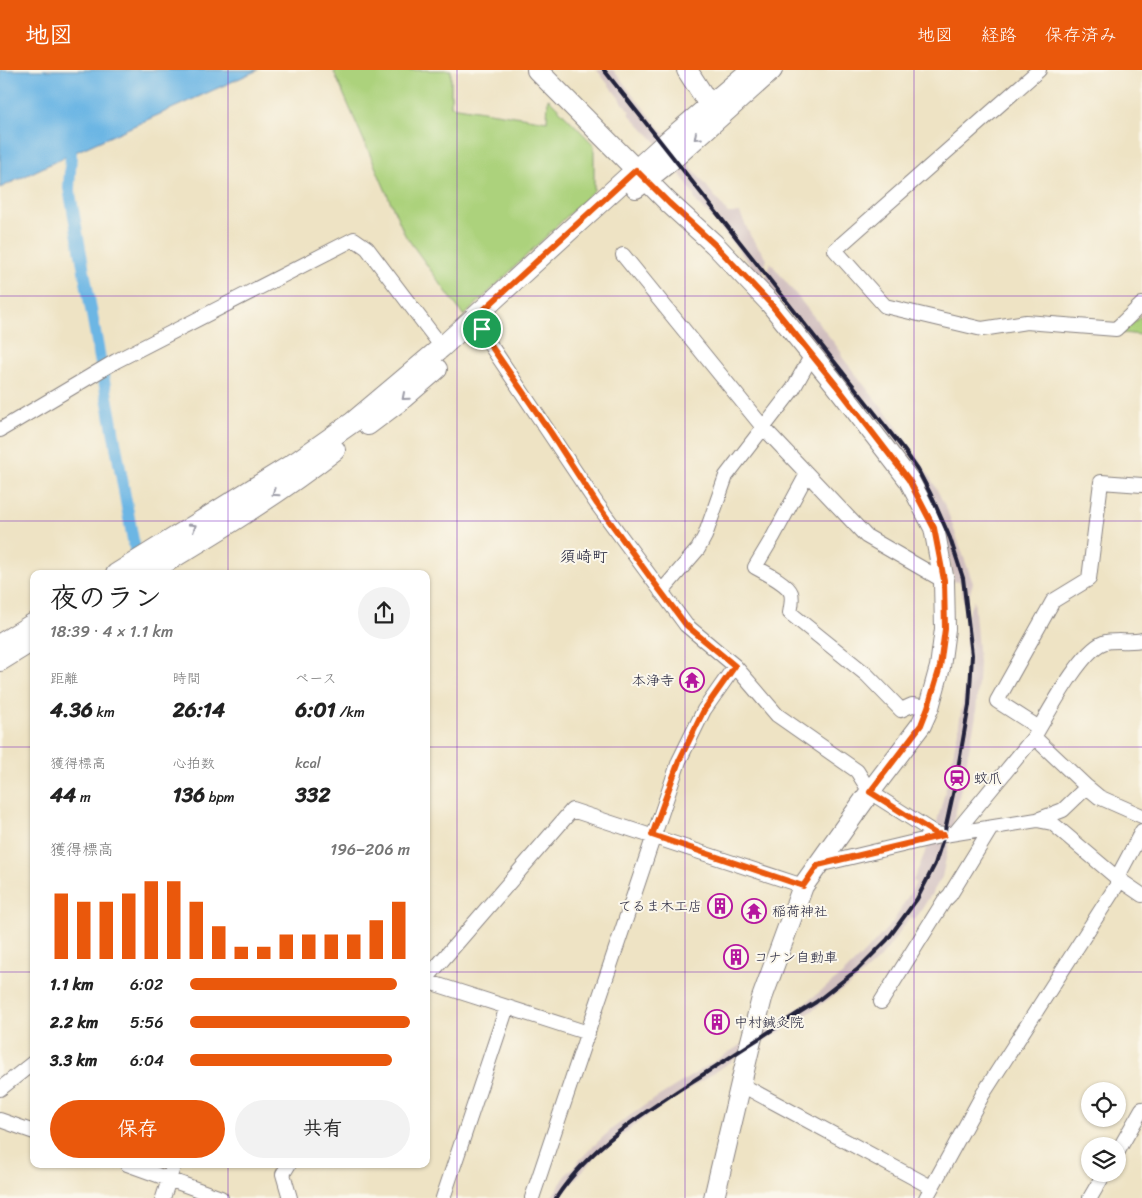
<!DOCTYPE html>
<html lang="ja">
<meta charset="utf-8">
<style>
body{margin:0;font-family:Sriracha,"Klee One",sans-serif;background:#f2f2f2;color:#222;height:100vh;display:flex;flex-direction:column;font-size:19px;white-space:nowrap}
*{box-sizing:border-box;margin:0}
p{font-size:16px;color:#767676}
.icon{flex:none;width:28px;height:28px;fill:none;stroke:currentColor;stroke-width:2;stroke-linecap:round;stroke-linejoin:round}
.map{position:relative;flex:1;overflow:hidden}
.drawer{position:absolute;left:30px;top:500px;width:400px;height:598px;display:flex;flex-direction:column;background:#fff;border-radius:10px;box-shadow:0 1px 4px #0004}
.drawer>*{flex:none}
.controls{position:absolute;left:1081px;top:1012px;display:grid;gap:10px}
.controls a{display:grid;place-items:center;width:45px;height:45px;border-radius:50%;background:#fff;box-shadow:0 1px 4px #0004;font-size:25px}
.pin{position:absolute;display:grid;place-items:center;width:42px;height:42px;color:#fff;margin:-21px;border:2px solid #fff;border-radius:50%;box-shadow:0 1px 5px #0007}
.round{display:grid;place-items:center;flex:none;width:52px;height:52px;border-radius:26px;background:#f2f2f2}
.headline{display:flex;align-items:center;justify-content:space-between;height:85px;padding:0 20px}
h1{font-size:28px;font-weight:700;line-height:38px}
.metrics{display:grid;grid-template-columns:repeat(3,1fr);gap:8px;height:85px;padding:5px 20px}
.metrics div{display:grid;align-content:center}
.metrics b{font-size:21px;font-weight:700}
.metrics small{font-size:14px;font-weight:400}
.metrics p{font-size:14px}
.chart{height:140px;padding:10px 20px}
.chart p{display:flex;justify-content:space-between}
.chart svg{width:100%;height:90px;margin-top:5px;stroke:#ea580c;stroke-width:6}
.action{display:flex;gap:10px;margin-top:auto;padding:10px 20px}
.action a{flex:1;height:58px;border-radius:30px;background:#ea580c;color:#fff;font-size:20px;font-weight:700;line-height:58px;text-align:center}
.action a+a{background:#f2f2f2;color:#222}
ul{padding:0 20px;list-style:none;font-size:16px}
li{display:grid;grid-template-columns:80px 60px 1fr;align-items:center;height:38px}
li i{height:12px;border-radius:6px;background:#ea580c}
header{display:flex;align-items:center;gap:30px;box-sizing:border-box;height:70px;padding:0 25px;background:#ea580c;color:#fff}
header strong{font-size:24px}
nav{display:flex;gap:28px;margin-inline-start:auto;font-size:18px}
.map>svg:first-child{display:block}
.industrial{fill:#d1bfbf}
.green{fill:#acd27b;stroke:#677a5b}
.water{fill:#6cb6e4;stroke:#476c90}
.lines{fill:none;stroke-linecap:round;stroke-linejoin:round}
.canal{stroke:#6cb6e4;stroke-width:12}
.street-casing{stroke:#888280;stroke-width:16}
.secondary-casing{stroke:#888280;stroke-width:22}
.street{stroke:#fff;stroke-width:14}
.secondary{stroke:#fff;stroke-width:20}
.rail{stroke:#22223b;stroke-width:4}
.oneway{stroke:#9c9ca7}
.route-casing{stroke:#fff;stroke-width:10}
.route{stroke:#ea580c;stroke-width:6}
.grid{fill:none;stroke:#7b2cbf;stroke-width:1;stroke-opacity:0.55}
.labels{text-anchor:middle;stroke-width:4;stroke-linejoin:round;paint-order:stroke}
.poi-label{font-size:14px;fill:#22223b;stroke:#fbf7ec;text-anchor:start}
.quarter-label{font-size:16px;fill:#22223b;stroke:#fbf7ec}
</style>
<header>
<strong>地図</strong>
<nav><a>地図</a><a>経路</a><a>保存済み</a></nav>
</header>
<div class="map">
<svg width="1142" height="1128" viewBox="0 0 1142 1128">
<rect width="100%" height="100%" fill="#fbf7ec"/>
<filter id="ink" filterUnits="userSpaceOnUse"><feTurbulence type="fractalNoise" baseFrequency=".02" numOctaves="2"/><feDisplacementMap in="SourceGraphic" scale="10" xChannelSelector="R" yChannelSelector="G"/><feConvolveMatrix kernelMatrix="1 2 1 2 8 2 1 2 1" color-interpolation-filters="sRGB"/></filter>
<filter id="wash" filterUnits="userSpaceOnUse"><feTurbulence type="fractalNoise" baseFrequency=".0096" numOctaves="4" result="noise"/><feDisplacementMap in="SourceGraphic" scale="20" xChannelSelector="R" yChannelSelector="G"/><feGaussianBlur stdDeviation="1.12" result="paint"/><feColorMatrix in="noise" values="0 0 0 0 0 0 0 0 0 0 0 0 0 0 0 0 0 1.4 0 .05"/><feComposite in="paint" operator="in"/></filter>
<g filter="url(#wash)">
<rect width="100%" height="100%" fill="#eee3c4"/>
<!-- industrial -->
<path class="industrial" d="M597,0H613L728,143H740L751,167L767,189L762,209L708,143L704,141L695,130L693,123L679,103L680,102L678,98L657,73L628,43L630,42Z
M770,192L818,252L841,282L842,287L900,361L918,387L935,416L947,440L973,513L965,537L960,511L954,512L947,472L914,400L765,212Z
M974,529L979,593L976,646L942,807L915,850L910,847L888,878L879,889L855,911L790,956L791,944L843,904L872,875L893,852L916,813L913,811L935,759L945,722L958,661L965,618L967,593L965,552Z
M788,945V957L739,986L737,984L738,987L644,1048L595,1086L560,1128H551L567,1104L590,1079L612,1059L642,1037Z"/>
<!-- green -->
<path class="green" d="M336,0H451V36L547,51L548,28L594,75V120L464,246L405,165L334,2Z
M1142,245V265L1122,263Z"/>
<!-- water -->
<path class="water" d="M0,0H258L71,84L0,118Z"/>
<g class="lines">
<!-- canal -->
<path class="canal" d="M71,84L69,118L133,470L139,496"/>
</g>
</g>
<g filter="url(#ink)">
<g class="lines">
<defs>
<path id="street" d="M1039,0L835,180L885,236L982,259L1026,252L1116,259L1142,234
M623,185L762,356L866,466L944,511
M476,247L487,270L597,434L686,555L735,596L777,645L857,701L870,722L936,764L944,765
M0,360L116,291L354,169L367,178L442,277
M807,404L773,467L755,497C764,502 787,513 791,523C793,529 791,537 790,543L867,605L901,640L912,635L929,637
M661,522L698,479L705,466L726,406L793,319L812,285
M1039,658L997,631L1053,531L1089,509L1101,412L1142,415
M1087,717L1099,727L1142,746
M1037,750L1052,753L1117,808L1142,825
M955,763L1034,667
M818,795L944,765L1037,750L1063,740L1087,717L1034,667C1048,644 1080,582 1103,573C1113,569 1130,573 1142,570
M426,909L572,740L803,816
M426,911L588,963
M881,932L944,831L950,825L991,758
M740,1014L931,1117
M0,1019L34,992
M0,1050L34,1062
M1118,1081L1142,1039
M127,1094L221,1128
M289,1094L283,1104L290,1128
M163,1128L174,1094
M443,1128L507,937
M532,1128L679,691L704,640L735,596
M926,1128L983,1024L1117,815V808L1142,761
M1090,1128L1104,1104"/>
<path id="secondary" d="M537,0L669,133L714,174L770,233L836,315L909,410L934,458L944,511L945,559L940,597L929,637L921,655L870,722L803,816L762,928L750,975L714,1128
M687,0L710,36L718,45
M636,118L674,88L772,0
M368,355L400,331L437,299
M116,504L299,390L353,352L442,277L663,75L751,0
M146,504C210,466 276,426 335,380
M0,574L34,553
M0,591L34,570"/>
</defs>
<!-- street casing -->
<use href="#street" class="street-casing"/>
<!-- secondary casing -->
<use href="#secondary" class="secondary-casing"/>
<!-- street -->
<use href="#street" class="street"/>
<!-- secondary -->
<use href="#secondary" class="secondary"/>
<!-- rail -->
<path class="rail" d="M556,1128C593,1072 651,1038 707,1002C743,979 779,955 816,932L858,899L887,870L917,829L935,794L944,765L955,715L969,635L972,585L963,508L950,468L931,425L918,400L904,380L604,0"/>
</g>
<!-- one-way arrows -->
<defs><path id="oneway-chevron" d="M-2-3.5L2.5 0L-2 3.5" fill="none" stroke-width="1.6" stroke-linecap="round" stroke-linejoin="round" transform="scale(1.25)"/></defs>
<g class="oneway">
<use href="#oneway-chevron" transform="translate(697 67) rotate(138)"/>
<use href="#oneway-chevron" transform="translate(405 327) rotate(139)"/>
<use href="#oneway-chevron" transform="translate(275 423) rotate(146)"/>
<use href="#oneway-chevron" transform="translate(193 457) rotate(-32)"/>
</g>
</g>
<g class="lines" filter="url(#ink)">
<defs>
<path id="route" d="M636,100L669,133L714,174L770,233L836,315L909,410L934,458L944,510L945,559L940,597L928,637L921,655L870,722L936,764L944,765L818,795L803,816L652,765L679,691L704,640L735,596L686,555L650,507L597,434L551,363L487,270L476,247Z"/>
</defs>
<!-- route casing -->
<use href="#route" class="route-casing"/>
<!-- route -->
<use href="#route" class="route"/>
</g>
<!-- grid -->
<path class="grid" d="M228,0V504M457,0V1128M685,0V1128M914,0V1128M0,226H1142M0,451H1142M0,677H34M426,677H1142M0,902H34M426,902H1142M228,1094V1128"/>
<!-- icons -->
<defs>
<symbol id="temple-ring" viewBox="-11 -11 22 22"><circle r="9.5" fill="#fbf7ec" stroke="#b5179e" stroke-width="1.5"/><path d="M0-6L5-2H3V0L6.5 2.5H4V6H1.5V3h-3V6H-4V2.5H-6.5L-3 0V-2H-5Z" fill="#b5179e"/></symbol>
<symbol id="station-ring" viewBox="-11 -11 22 22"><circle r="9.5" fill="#fbf7ec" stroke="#b5179e" stroke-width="1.5"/><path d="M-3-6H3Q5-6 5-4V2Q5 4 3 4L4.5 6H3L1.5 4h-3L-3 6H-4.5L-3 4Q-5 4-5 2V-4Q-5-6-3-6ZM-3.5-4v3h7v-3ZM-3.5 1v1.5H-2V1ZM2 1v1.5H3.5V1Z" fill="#b5179e"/></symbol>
<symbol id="building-ring" viewBox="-11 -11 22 22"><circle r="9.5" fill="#fbf7ec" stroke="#b5179e" stroke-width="1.5"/><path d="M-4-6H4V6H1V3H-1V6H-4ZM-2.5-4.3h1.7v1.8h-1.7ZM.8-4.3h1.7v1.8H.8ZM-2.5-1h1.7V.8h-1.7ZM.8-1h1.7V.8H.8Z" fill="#b5179e"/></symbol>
</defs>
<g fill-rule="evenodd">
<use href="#temple-ring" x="678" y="596" width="28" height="28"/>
<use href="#station-ring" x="943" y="694" width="28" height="28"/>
<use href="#building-ring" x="706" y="822" width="28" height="28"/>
<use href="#temple-ring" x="740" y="827" width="28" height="28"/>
<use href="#building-ring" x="722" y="873" width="28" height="28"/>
<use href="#building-ring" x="703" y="938" width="28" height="28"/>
</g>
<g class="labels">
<!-- poi labels -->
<g class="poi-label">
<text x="674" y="615" text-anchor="end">本浄寺</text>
<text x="974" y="713">蚊爪</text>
<text x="702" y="841" text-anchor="end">てるま木工店</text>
<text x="772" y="846">稲荷神社</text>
<text x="754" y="892">コナン自動車</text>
<text x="734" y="957">中村鍼灸院</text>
</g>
<!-- quarter labels -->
<g class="quarter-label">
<text x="584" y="492">須崎町</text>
</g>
</g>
</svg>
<div class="controls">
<a><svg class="icon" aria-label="locate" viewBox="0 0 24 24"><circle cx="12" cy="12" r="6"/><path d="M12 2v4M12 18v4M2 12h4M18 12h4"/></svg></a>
<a><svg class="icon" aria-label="layers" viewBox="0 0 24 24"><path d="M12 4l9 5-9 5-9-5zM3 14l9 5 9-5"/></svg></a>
</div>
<div class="pin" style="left:482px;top:259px;background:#1e9e55"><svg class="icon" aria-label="arrive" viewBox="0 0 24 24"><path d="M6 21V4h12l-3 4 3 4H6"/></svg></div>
<section class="drawer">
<div class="headline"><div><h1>夜のラン</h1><p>18:39 · 4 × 1.1 km</p></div><a class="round"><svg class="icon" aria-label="share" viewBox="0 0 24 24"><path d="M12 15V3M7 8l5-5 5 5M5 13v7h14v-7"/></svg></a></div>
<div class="metrics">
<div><p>距離</p><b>4.36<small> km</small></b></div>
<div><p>時間</p><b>26:14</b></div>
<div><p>ペース</p><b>6:01<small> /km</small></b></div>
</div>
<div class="metrics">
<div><p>獲得標高</p><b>44<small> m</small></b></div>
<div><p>心拍数</p><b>136<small> bpm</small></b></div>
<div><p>kcal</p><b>332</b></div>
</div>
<div class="chart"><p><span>獲得標高</span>196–206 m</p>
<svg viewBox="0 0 160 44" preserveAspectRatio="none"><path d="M5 44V12M15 44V16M25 44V16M35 44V12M45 44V6M55 44V6M65 44V16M75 44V28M85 44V38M95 44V38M105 44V32M115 44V32M125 44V32M135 44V32M145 44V25M155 44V16"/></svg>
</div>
<ul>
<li><b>1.1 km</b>6:02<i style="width:94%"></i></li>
<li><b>2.2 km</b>5:56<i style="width:100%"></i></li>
<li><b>3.3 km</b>6:04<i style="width:92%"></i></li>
</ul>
<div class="action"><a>保存</a><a>共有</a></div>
</section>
</div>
